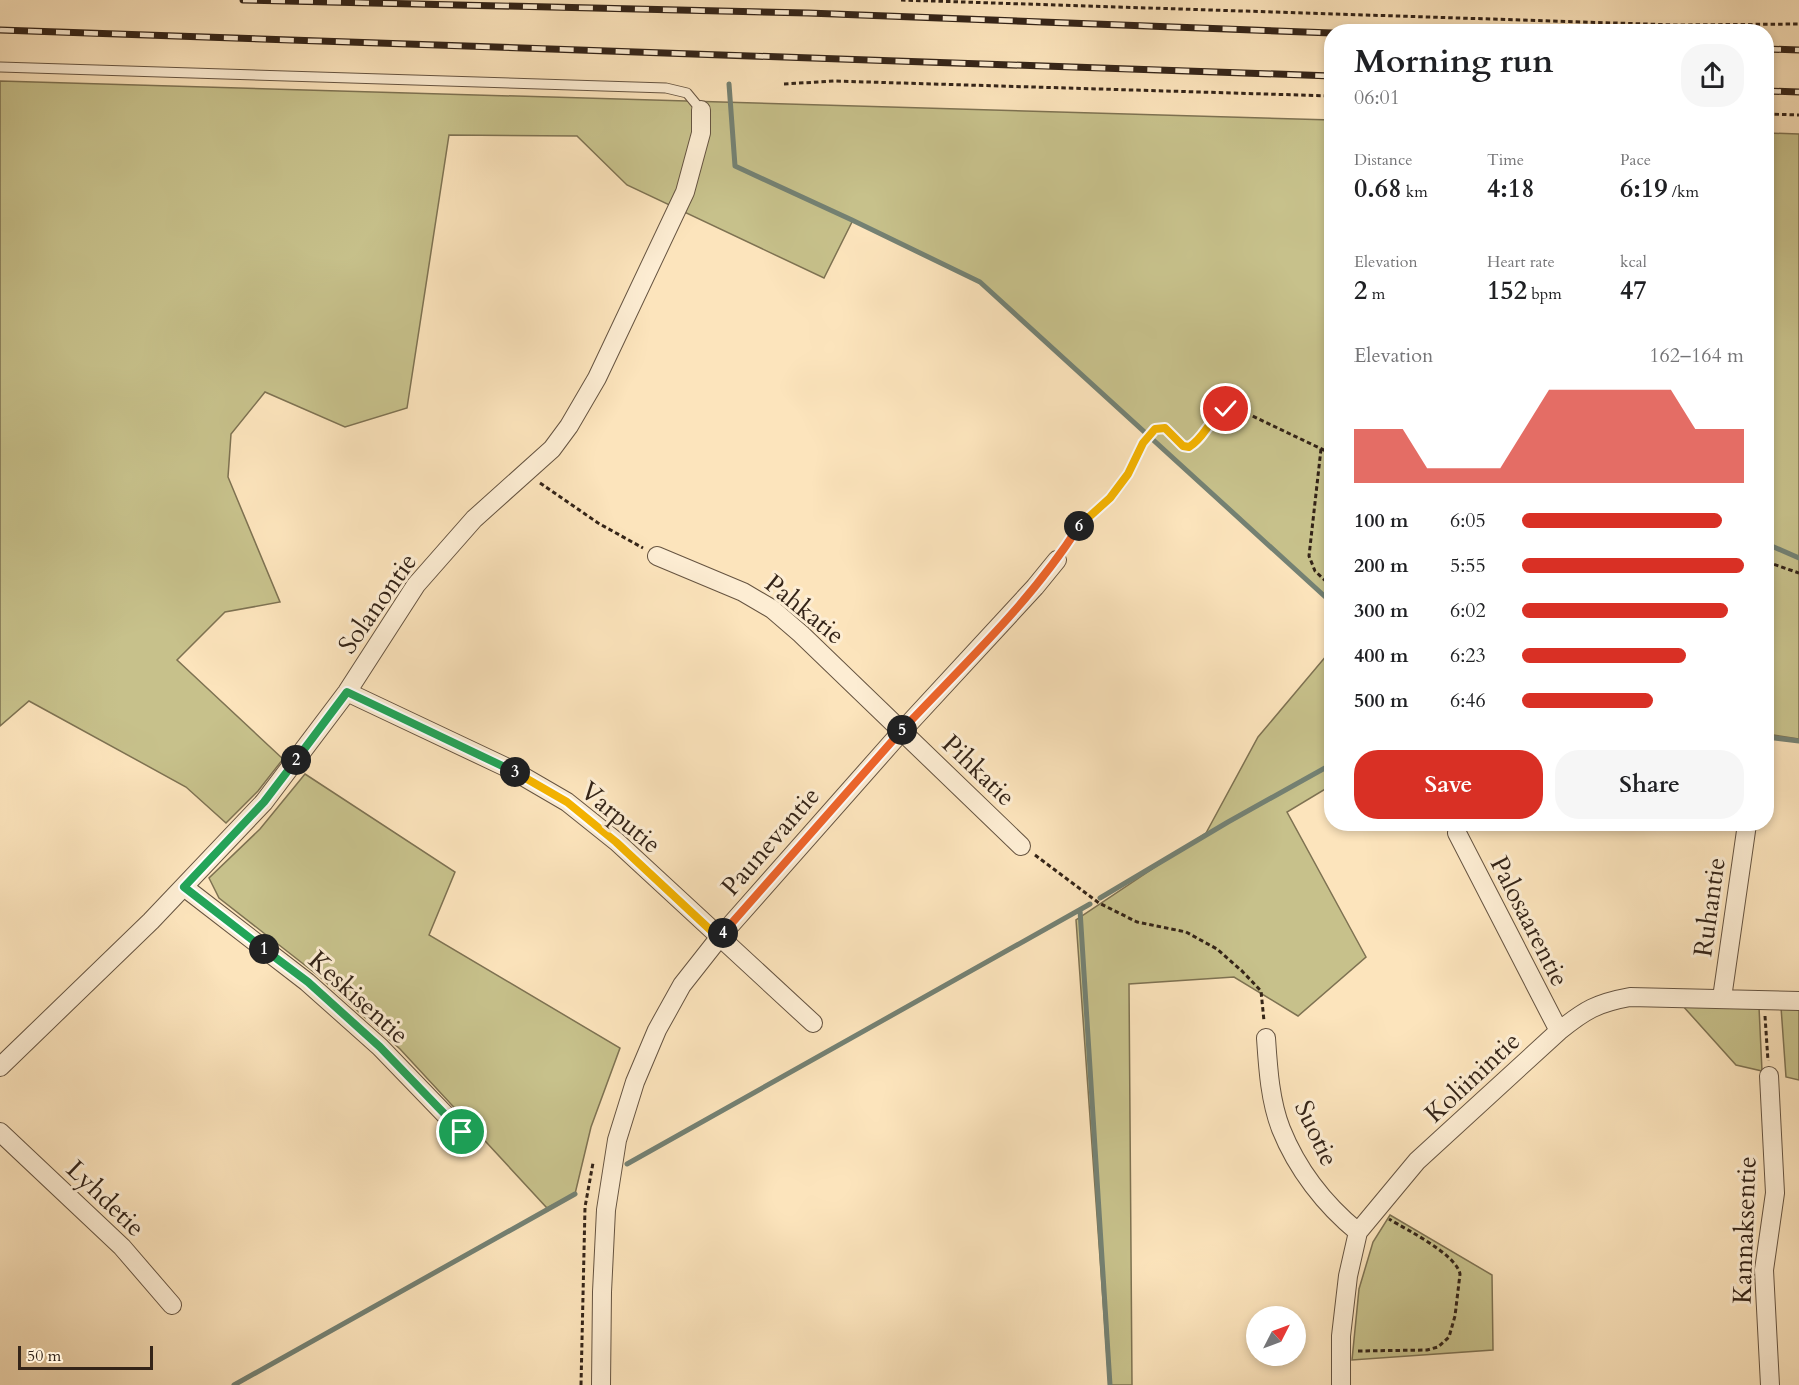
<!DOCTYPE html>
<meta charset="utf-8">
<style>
body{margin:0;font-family:Cardo,serif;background:#f6f6f6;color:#202124;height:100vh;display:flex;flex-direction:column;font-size:22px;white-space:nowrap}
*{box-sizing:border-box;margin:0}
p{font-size:20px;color:#757577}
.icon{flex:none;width:33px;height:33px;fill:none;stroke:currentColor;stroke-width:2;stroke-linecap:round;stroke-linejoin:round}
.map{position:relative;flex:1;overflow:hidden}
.details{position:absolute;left:1324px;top:24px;width:450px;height:807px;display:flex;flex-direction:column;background:#fff;border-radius:24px;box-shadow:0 3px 9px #0003}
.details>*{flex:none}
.needle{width:39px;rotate:48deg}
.controls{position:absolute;left:1246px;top:1306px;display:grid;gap:12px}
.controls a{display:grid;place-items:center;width:60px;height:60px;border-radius:50%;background:#fff;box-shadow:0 3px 9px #0003;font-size:30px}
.scale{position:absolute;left:18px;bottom:15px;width:135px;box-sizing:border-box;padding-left:6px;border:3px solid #342418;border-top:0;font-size:16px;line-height:21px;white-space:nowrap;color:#342418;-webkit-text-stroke:4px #fdedd3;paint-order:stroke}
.pin{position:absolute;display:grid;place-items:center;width:51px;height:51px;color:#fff;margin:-26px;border:3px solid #fff;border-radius:50%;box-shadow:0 2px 6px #0007}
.km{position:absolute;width:30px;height:30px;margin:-15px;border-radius:50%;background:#222;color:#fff;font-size:16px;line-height:30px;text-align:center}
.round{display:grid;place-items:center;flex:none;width:63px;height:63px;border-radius:24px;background:#f6f6f6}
.summary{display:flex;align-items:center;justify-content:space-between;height:102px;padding:0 30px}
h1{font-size:33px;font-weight:700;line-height:45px}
.stats{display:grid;grid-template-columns:repeat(3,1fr);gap:9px;height:102px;padding:6px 30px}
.stats div{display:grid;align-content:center}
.stats b{font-size:26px;font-weight:700}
.stats small{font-size:16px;font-weight:400}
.stats p{font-size:16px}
.chart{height:168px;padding:12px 30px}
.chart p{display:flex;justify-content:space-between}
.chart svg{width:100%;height:108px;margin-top:6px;fill:#d93025;opacity:.7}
.action{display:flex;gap:12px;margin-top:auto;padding:12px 30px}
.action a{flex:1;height:69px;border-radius:24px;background:#d93025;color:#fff;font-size:24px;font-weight:700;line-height:69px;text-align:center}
.action a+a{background:#f6f6f6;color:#202124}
ul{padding:0 30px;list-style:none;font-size:20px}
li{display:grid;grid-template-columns:96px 72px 1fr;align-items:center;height:45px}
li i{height:15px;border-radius:8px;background:#d93025}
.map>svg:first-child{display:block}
.green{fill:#c7c18b;stroke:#7e7252;stroke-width:1.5}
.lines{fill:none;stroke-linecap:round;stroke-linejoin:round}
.stream{stroke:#748173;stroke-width:5}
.lane-casing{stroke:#665441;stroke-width:11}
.street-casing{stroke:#665441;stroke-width:20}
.path{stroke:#342418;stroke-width:3;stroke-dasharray:4.5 3;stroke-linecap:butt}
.lane{stroke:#fdedd3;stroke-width:9}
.street{stroke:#fdedd3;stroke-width:18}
.rail-casing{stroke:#342418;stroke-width:7}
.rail{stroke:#fdedd3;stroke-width:4.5;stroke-dasharray:14;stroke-linecap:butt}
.split-1-casing{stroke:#fff;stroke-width:12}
.split-2-casing{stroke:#fff;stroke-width:12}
.split-3-casing{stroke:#fff;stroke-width:12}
.split-4-casing{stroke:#fff;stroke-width:12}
.split-5-casing{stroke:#fff;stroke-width:12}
.split-6-casing{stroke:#fff;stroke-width:12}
.split-7-casing{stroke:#fff;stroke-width:12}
.split-1{stroke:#22a559;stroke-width:8}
.split-2{stroke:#22a559;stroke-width:8}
.split-3{stroke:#22a559;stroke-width:8}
.split-4{stroke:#f5b400;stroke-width:8}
.split-5{stroke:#f0652b;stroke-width:8}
.split-6{stroke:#f0652b;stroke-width:8}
.split-7{stroke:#f5b400;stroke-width:8}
.labels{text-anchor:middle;stroke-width:6;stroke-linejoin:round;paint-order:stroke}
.street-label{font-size:26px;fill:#342418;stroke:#fdedd3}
</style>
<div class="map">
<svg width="1799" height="1385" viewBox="0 0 1799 1385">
<rect width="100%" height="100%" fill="#fce4bc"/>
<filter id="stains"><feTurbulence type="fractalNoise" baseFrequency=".00333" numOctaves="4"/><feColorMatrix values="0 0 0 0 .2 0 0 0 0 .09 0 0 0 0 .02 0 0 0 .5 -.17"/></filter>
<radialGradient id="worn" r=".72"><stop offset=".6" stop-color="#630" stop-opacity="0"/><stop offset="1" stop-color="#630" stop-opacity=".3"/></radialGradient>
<!-- green -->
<path class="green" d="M0,81L1332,120V603L980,282L853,220L824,278L627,185L577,136L449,135L407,408L345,427L265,392L231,434L228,477L280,602L225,612L177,660L283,759L258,791L226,823L186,787L29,701L0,726Z
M1767,133L1799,134V739L1767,734Z
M1332,649V785L1287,812L1366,957L1298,1016L1234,977L1129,984L1132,1385H1109L1076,920L1206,833L1258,737Z
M305,774L455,872L429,935L620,1048L591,1127L575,1194L547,1208L400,1049L320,977L219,898L209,878L260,829Z
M1682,1005L1759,1007L1762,1071L1736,1065Z
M1781,1007L1799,1009V1080L1786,1077Z
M1390,1215L1492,1275L1493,1350L1352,1360L1359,1289L1373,1242Z"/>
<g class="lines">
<!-- stream -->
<path class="stream" d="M729,84L735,166L852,220L980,282L1332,603
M1767,544L1799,558
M1767,737L1799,741
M1100,898L1228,822L1332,764
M1080,910L1110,1385
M627,1164L1090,904
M234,1385L575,1194"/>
<defs>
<path id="lane" d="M0,67L666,88L687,93L701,110"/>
<path id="street" d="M657,556L743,592L772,609L801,634L1021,846
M347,692L512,770L567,802L617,842L813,1023
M1457,833L1559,1031
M184,887L307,982L380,1047L462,1132
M1722,998L1747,824
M1266,1038C1268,1068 1270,1101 1281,1129C1297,1169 1325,1205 1358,1232
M0,1067L151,921L264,802L347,692L416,585L474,519L552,449L569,426L597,378L685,192L701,133V110
M1769,1076L1775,1193L1764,1270L1770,1385
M0,1132L122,1247L172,1305
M601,1385L602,1292L606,1210L617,1140L635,1082L657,1030L682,985L719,938L902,731L1035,587L1057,560
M1341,1385V1336L1348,1276L1358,1232L1417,1161L1559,1031C1585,1010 1597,1003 1630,997L1799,1001"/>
</defs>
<!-- lane casing -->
<use href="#lane" class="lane-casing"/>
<!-- street casing -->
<use href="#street" class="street-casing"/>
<!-- path -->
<path class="path" d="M901,0L1676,25L1799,24
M784,84L834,81L1332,96
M1767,114L1799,115
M1321,449L1309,556L1315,571L1332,587
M540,483L598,523L643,548
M1067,545L1081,523L1110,498L1128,474L1143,443L1155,429L1165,428L1183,446L1189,447C1214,432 1204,408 1240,410L1332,454
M1767,562L1799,573
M1035,855L1099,903L1137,922L1186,932L1217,949L1242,971L1261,991L1264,1021
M1765,1016L1768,1061
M1358,1351L1427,1350L1438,1347L1449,1337L1455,1316L1460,1274C1456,1254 1407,1230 1389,1219
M581,1385L585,1207L593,1163"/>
<!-- lane -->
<use href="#lane" class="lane"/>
<!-- street -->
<use href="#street" class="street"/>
<defs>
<path id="rail" d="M243,0L808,13L1332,33
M0,30L1332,76
M1767,49L1799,50
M1767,91L1799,92"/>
</defs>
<!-- rail casing -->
<use href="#rail" class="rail-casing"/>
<!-- rail -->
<use href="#rail" class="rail"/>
</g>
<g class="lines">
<defs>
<path id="split-1" d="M264,949L308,982L380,1047L462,1132"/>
<path id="split-2" d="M264,949L184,887L264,802L296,760"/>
<path id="split-3" d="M296,760L347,692L515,772"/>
<path id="split-4" d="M515,772L567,802L616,842L719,938L723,933"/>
<path id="split-5" d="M723,933L902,730"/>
<path id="split-6" d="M902,730C963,665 1031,602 1079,526"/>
<path id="split-7" d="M1079,526L1110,498L1128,474L1143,443L1155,429L1165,428L1183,446L1189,447C1205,438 1209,418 1226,409"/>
</defs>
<!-- split-1 casing -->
<use href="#split-1" class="split-1-casing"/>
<!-- split-2 casing -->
<use href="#split-2" class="split-2-casing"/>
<!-- split-3 casing -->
<use href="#split-3" class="split-3-casing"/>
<!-- split-4 casing -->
<use href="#split-4" class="split-4-casing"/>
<!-- split-5 casing -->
<use href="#split-5" class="split-5-casing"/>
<!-- split-6 casing -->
<use href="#split-6" class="split-6-casing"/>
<!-- split-7 casing -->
<use href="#split-7" class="split-7-casing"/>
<!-- split-1 -->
<use href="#split-1" class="split-1"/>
<!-- split-2 -->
<use href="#split-2" class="split-2"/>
<!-- split-3 -->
<use href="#split-3" class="split-3"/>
<!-- split-4 -->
<use href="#split-4" class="split-4"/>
<!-- split-5 -->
<use href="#split-5" class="split-5"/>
<!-- split-6 -->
<use href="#split-6" class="split-6"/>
<!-- split-7 -->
<use href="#split-7" class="split-7"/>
</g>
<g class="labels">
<!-- street labels -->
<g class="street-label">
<text transform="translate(377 603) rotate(-55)" y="9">Solanontie</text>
<text transform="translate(805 609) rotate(39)" y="9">Pahkatie</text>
<text transform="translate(979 770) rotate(44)" y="9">Pihkatie</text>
<text transform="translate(621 817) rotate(40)" y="9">Varputie</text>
<text transform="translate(770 841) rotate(-49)" y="9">Paunevantie</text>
<text transform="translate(1709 907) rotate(-82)" y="9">Ruhantie</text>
<text transform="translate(1530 921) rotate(63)" y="9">Palosaarentie</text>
<text transform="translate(359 997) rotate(42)" y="9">Keskisentie</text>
<text transform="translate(1472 1077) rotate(-43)" y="9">Koliinintie</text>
<text transform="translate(1317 1133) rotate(65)" y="9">Suotie</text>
<text transform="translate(106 1198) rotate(44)" y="9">Lyhdetie</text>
<text transform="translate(1744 1230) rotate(-88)" y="9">Kannaksentie</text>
</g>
</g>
<rect width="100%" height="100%" filter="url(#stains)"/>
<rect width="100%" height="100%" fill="url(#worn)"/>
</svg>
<div class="controls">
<a><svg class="needle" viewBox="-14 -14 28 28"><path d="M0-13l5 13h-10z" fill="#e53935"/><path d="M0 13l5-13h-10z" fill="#757577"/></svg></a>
</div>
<div class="scale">50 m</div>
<div class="pin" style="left:462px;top:1132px;background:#1e9e55"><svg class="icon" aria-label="arrive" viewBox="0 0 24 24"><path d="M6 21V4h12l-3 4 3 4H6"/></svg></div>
<div class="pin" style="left:1226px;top:409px;background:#d93025"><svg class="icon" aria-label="check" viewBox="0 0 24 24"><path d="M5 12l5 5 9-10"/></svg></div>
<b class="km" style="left:264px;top:949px">1</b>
<b class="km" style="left:296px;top:760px">2</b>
<b class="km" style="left:515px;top:772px">3</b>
<b class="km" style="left:723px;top:933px">4</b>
<b class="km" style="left:902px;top:730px">5</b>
<b class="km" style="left:1079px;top:526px">6</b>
<section class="details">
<div class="summary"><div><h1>Morning run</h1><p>06:01</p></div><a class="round"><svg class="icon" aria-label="share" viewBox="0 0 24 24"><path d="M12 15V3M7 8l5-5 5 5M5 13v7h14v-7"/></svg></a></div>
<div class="stats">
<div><p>Distance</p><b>0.68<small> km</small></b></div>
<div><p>Time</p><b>4:18</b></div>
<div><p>Pace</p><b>6:19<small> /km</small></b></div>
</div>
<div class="stats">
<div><p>Elevation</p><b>2<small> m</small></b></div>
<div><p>Heart rate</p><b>152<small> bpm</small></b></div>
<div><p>kcal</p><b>47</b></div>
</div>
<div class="chart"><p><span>Elevation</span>162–164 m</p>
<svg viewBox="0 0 160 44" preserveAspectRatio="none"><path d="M0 44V22L10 22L20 22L30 38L40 38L50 38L60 38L70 22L80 6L90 6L100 6L110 6L120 6L130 6L140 22L150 22L160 22V44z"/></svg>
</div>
<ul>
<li><b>100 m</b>6:05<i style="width:90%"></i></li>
<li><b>200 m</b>5:55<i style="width:100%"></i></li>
<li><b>300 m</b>6:02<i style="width:93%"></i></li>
<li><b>400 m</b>6:23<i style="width:74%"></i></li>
<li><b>500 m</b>6:46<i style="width:59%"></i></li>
</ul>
<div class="action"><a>Save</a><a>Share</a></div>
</section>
</div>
